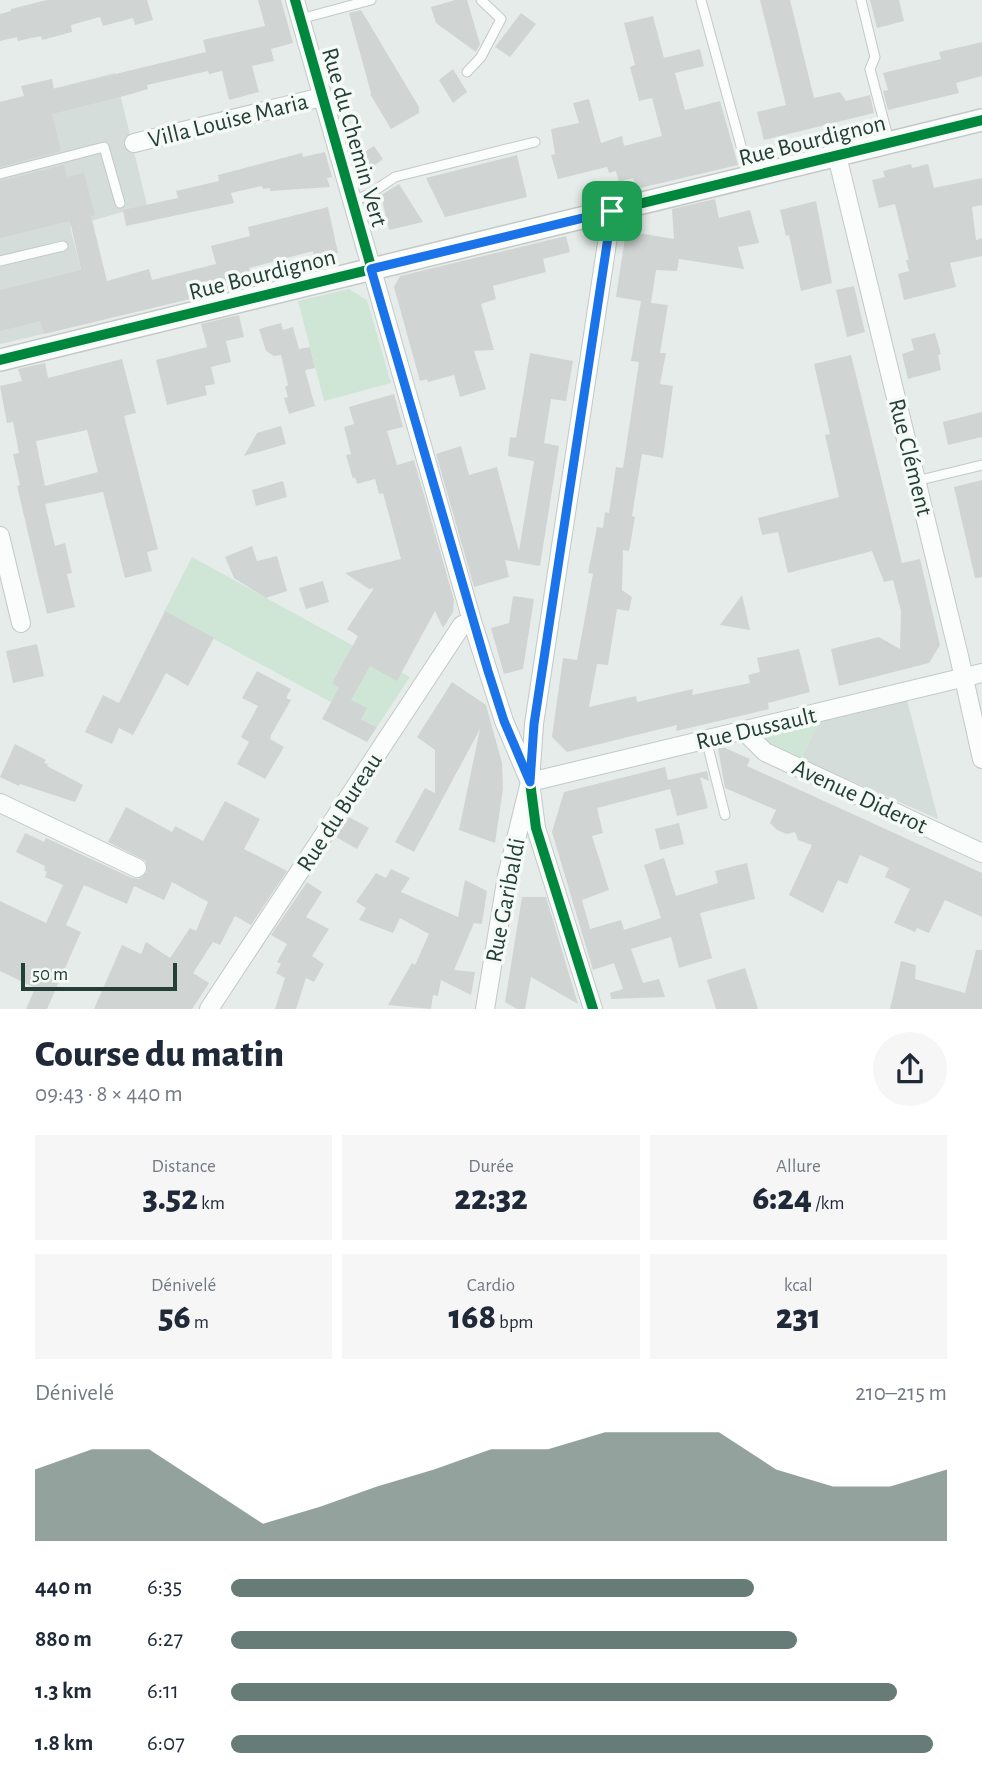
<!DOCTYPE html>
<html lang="fr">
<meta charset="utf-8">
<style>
body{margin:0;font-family:"Alegreya Sans",sans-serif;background:#f6f6f7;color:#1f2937;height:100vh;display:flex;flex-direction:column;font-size:26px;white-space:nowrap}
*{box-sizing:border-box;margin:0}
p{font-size:23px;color:#747a83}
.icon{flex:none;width:38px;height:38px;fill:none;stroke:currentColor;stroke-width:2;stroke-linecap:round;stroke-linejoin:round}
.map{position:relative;height:1009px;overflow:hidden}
.side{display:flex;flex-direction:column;background:#fff;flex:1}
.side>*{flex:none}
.scale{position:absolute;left:21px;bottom:18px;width:156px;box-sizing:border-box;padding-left:7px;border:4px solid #233f38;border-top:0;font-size:19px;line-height:24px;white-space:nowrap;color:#233f38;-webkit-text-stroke:5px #f5faf7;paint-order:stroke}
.pin{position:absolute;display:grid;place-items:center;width:60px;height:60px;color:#fff;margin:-30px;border-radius:14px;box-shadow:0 4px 10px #0006}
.round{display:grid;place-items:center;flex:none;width:74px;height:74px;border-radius:37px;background:#f6f6f7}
.overview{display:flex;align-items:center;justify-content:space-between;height:119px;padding:0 35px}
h1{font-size:38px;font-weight:800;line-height:52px}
.figures{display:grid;grid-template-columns:repeat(3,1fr);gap:10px;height:119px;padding:7px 35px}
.figures div{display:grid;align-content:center;border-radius:0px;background:#f6f6f7;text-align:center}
.figures b{font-size:35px;font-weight:800}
.figures small{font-size:19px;font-weight:400}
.figures p{font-size:19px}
.chart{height:196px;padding:14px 35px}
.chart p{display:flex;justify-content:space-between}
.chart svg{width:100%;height:126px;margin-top:7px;fill:#677c76;opacity:.7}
ul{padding:0 35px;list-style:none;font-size:23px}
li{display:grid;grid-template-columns:112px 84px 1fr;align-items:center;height:52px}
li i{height:18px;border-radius:9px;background:#677c76}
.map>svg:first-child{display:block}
.built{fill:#d4ddd9}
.green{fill:#cfe5d6}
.building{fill:#d0d5d3;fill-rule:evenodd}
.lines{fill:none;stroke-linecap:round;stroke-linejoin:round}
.service-casing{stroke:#c3c9c6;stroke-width:11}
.minor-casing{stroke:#c3c9c6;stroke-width:20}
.tertiary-casing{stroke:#c3c9c6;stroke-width:24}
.service{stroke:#fbfcfc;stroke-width:9}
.minor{stroke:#fbfcfc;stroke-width:18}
.tertiary{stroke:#fbfcfc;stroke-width:21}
.cycleway-casing{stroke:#f5faf7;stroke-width:15}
.cycleway{stroke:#00873e;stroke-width:10}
.route-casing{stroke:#fff;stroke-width:14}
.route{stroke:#1a73e8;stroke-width:9}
.labels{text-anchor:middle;stroke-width:7;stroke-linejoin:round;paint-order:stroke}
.street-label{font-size:24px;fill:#233f38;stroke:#f5faf7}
</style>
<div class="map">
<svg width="982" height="1009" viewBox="0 0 982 1009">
<rect width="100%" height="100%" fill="#e6ece9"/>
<!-- built -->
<path class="built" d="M115,73L147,205L70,227L88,298L60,330L0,344V102Z
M907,700L938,819L801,759L819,721Z"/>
<!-- green -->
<path class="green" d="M349,289L367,300L391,383L324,401L298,301Z
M192,557L410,677L377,727L164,612Z
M819,721L801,759L768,744L766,738L772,732Z"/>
<!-- building -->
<path class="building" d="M47,0H147L153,20L135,25L133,18L103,26L100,17L71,25L72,32L42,40L41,36L18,41L17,37L0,41V14L11,11V9Z
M258,0H281L293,43L271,49L274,61L252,66L259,92L229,100L222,71L209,74L208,71L147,85L148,89L128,95L52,114L61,151L0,167V102L24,96L21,86L52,79L54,89L206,52L203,40L265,26Z
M455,0H467L480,44L476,52L436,23L431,7Z
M760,0H790L814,98L840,92L846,101L870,95L874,113L764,140L757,112L786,105Z
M870,0H899L904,21L877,28Z
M361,10L419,107V113L391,129L370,94L371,93L349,13Z
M521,13L536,24L510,57L495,47Z
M653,16L664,58L700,49L704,66L675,73L685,110L720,101L738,165L636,189L633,178L619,182L616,171L609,173L607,167L558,179L551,155L555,154L551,129L579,123L573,103L589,99L601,143L622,136L624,146L662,136L652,98L639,101L630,67L635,65L624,23Z
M982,42V76L956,83L959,93L888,110L883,91L888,90L883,73L941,59L939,52Z
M453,69L467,92L453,103L439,80Z
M374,146L383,159L360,176L355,158Z
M325,152L332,177L327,178L330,187L270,191V188L263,189L262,186L231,193L234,203L126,226L123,210L178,198L176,191L219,181L218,175L302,153L303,157Z
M517,155L527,197L445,217L426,178Z
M911,164L912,168L928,164L934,188L982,178V205L972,207L976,240L982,238V256L950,263L956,287L904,300L898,274L909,271L906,260H909L895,204L879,208L872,180L885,177L883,171Z
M64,165L67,177L84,173L95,215L91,216L107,281L149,269L152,280L216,264L211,246L250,236L248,227L328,207L338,253L314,258L313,251L249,268L253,284L44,334L41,321L0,331V290L81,270L70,221L0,238V181Z
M399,184L423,222L389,230L381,195Z
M715,199L719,218L750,210L759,243L738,247L744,269L679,259L677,271L656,270L651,303L668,305L660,353H666L660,384L673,386L663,458L642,454L632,516L635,517L629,551L623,550L622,590L632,597L629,611L617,609L608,665L597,664L589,707L636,696L637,702L693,689L692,695L750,683L748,675L760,672L757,658L799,649L810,692L768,703L769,709L740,716L676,731L677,725L567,752L552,737L563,658L577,660L593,574L588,573L597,527L603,528L605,512L609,513L616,467L623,468L639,362L631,361L641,301L616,297L626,231L674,239L672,209Z
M816,201L832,283L801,291L789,235L786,236L780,210Z
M566,236L570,252L543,259L546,272L493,286L496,299L481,304L494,350L474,351L486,389L460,397L454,375L428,382L427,379L420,381L394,287L400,276Z
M854,286L865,332L847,337L836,290Z
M239,315L244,337L226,341L231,362L211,367L215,384L205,386L207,395L167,405L156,360L207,347L201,324Z
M281,323L283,330L293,327L299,349L310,347L315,368L305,370L315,406L289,414L284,398L288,397L285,387L288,385L281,355L274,356L266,351L259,329Z
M935,333L941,354L938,355L941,370L908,379L902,354L914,350L911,339Z
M530,353L573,361L566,401L551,399L544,443L559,446L540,566L505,560L509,577L474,587L436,454L461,446L469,475L497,467L519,551L534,461L508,456L510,437L516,438Z
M851,355L902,563L920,559L940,645L929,663L839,686L831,649L879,637L900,649L901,611L893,580L884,582L872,551L788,573L778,532L762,535L758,518L839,497L825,435L830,434L814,364Z
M122,359L136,413L124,416L158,549L147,552L152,571L125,578L103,492L45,504L55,546L65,543L72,573L67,574L75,607L47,614L17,486L20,485L13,454L19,453L13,422L7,423L0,386L22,381L18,369L45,363L48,378ZM87,430L98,472L45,486L36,441Z
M394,394L403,427L387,431L397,465L414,460L454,600L453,612L443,628L435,611L397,681L370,666L351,700L367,708L361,719L377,727L367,742L322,719L339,688L332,683L358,636L347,629L374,588L369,589L345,573L401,559L383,493L379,494L375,479L357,484L355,477L353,479L346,455L351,454L344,427L354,424L349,407Z
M982,412V437L948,445L943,422Z
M281,426L286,444L244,456L257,433Z
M982,480V577L975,578L954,487Z
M283,481L287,497L256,506L252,490Z
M252,546L257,561L277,556L287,591L266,598L234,578L225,557Z
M323,581L329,602L306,609L299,588Z
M742,595L750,630L720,625Z
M513,596L534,599L523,669L504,674L491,628L509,623Z
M165,611L214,638L188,686L166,673L133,735L119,728L112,744L85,732L103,695L119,703Z
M37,644L44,676L13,683L6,651Z
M257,671L291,689L286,698L291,700L271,735L270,739L284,747L265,779L237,764L249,742L241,737L258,706L242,698Z
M452,682L486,705L502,763L503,789L495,843L459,830L480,729L414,852L395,842L425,788L435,793V750L417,737Z
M15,744L46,760L44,763L48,764L47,766L83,785L75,802L20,784L19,786L0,777Z
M723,747L750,759L747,766L982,873V917L945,900L929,933L917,928L915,932L894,923L910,889L885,877L889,868L860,855L847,884L838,880L823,913L789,895L812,845L798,840L795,832L787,834L777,830L770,823L776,810L725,788L718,748Z
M665,767L668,780L707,771L709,781L700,777L708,808L677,816L669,784L670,789L597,808L603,833L592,836L609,890L582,900L590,929L621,920L624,930L661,918L644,865L664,858L676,896L718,883L715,871L747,863L755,899L700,913L712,958L679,968L671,937L631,949L643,983L659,979L665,997L611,999L610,993L623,989L614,963L593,970L552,832L564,792Z
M225,801L260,819L244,849L287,871L251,925L235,916L220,945L213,942L193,973L209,983L192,1009H94L122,945L141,954L146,942L170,958L190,928L196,931L208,902L172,882L164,900L134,886L127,904L84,885L66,925L81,932L47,1009H26L35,988L0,971V901L46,923L63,885L45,877L47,872L44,870L45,866L16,852L25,833L44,842L46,838L132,878L139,879L147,872L146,861L108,842L126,807L172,832L175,826L203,841Z
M349,817L369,828L357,849L336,837Z
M679,823L684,844L660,850L655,829Z
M391,869L410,878L401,892L458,917L465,880L487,891L482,924L474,923L454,970L475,972L471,995L441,980L438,996L433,995L431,1009L388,1005L412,963L415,965L429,934L400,918L393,933L359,920L366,908L356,902L376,873L386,878Z
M307,882L322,892L306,917L329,929L312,956L324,964L314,982L306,978L296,1009H275L285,978L276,973L281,964L277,962L287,944L271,935Z
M522,897H546L578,1004L531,977L525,1009H517L505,1002Z
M976,950H982V1009H890L901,961L916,965L915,979L965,993Z
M745,968L758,1009H716L707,980Z"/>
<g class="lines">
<defs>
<path id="service" d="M701,0L749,175
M861,0L875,57L870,69L889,141
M300,19L371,0
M467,72L481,57L501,19L481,0
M0,174L104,147L120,203
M352,201L368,195L395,177L535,142
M0,261L63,246
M916,481L982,465
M706,739L725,815"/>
<path id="minor" d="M295,0L472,621L504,721L530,782L536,828L593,1009
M134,143L322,97
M837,156L959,656L982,759
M0,536L21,623
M744,731L765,752L982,853
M530,782L982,673
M0,803L137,868
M209,1009L462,625L472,621
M485,1009L507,876L530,782L534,724L612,210"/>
<path id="tertiary" d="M0,360L982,120"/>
</defs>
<!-- service casing -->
<use href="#service" class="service-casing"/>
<!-- minor casing -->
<use href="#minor" class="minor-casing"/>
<!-- tertiary casing -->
<use href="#tertiary" class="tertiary-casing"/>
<!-- service -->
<use href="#service" class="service"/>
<!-- minor -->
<use href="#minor" class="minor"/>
<!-- tertiary -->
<use href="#tertiary" class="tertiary"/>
<defs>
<path id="cycleway" d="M295,0L472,621L504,721L530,782L536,828L593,1009
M0,360L982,120"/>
</defs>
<!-- cycleway casing -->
<use href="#cycleway" class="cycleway-casing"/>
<!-- cycleway -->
<use href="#cycleway" class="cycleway"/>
</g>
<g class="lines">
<defs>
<path id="route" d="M612,211L534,724L530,782L504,721L488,671L371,269Z"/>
</defs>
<!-- route casing -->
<use href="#route" class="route-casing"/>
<!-- route -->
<use href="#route" class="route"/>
</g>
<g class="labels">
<!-- street labels -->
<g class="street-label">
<text transform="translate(228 120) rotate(-14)" y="8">Villa Louise Maria</text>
<text transform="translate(355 137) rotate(74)" y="8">Rue du Chemin Vert</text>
<text transform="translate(812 140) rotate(-14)" y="8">Rue Bourdignon</text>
<text transform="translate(262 274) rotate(-14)" y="8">Rue Bourdignon</text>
<text transform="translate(911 457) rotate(76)" y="8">Rue Clément</text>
<text transform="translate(756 728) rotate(-13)" y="8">Rue Dussault</text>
<text transform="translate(860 796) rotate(25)" y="8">Avenue Diderot</text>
<text transform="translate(339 812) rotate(-57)" y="8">Rue du Bureau</text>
<text transform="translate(505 900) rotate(-79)" y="8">Rue Garibaldi</text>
</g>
</g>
</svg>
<div class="scale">50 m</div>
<div class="pin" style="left:612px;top:211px;background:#1e9e55"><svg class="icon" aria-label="arrive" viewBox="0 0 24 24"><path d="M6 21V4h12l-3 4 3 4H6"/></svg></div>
</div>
<section class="side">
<div class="overview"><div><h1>Course du matin</h1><p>09:43 · 8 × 440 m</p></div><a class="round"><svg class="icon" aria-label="share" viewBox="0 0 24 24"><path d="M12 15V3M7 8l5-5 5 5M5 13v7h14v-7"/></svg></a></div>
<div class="figures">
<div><p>Distance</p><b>3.52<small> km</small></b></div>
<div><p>Durée</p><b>22:32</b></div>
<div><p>Allure</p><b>6:24<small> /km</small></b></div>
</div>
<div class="figures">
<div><p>Dénivelé</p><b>56<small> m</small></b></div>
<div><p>Cardio</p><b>168<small> bpm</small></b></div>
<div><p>kcal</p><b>231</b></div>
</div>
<div class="chart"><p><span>Dénivelé</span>210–215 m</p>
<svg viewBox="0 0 160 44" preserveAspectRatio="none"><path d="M0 44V19L10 12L20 12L30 25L40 38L50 32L60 25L70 19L80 12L90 12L100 6L110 6L120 6L130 19L140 25L150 25L160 19V44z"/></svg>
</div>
<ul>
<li><b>440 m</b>6:35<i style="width:73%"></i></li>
<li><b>880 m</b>6:27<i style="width:79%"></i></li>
<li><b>1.3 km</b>6:11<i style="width:93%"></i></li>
<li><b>1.8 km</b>6:07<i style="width:98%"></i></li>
</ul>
</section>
